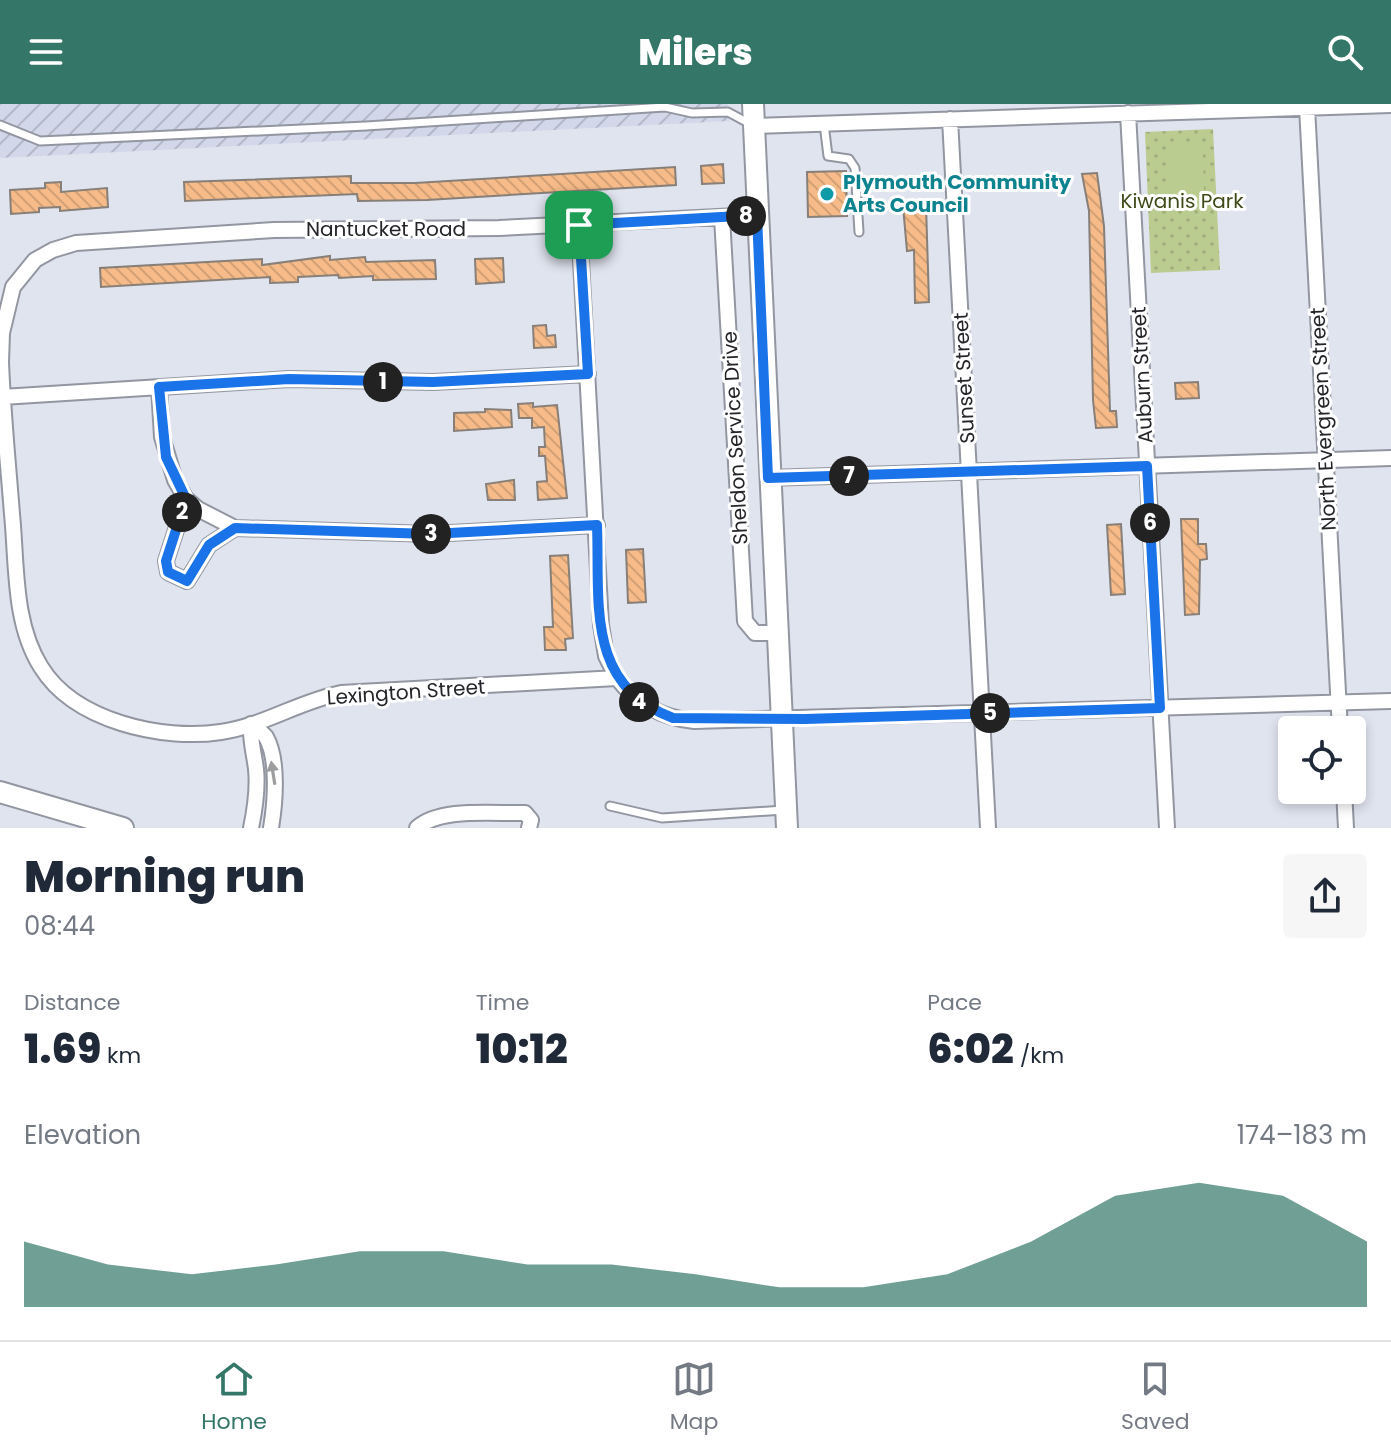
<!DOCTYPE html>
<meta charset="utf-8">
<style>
body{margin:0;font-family:Poppins,sans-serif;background:#f6f6f7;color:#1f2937;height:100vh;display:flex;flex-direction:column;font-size:30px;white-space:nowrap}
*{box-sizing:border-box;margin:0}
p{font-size:26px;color:#747a83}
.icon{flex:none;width:44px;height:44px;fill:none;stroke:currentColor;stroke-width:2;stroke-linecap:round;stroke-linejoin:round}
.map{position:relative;height:724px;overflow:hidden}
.panel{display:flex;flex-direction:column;background:#fff;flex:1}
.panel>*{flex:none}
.buttons{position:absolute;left:1278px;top:612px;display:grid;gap:16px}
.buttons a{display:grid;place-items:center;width:88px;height:88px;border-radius:8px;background:#fff;box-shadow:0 4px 12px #0003;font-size:40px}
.pin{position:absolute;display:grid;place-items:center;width:68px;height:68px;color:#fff;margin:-34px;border-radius:16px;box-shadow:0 4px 12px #0006}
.km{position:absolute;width:40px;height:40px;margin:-20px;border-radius:50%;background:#222;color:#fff;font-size:22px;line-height:40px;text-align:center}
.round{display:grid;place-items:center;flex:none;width:84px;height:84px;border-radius:8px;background:#f6f6f7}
.headline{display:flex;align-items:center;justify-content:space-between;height:136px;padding:0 24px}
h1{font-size:44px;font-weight:800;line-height:60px}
.figures{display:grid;grid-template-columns:repeat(3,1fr);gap:12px;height:136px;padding:8px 24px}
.figures div{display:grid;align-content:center}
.figures b{font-size:40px;font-weight:800}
.figures small{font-size:22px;font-weight:400}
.figures p{font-size:22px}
.chart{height:224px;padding:16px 24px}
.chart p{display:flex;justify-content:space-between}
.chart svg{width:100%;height:144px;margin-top:8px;fill:#347769;opacity:.7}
header{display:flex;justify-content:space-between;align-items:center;height:104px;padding:0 24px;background:#347769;color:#fff;font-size:36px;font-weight:800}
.dock{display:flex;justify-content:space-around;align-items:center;height:112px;border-top:2px solid #e0e1e3;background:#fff;font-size:22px;color:#747a83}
.dock a{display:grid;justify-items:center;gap:4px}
.dock .active{color:#347769}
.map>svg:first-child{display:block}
.industrial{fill:url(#industrial-furrows)}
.park{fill:url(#park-dots)}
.pitch{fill:#bacc90}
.building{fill:url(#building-back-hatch);stroke:#877f78;stroke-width:2}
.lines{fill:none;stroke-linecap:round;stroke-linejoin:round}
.lane-casing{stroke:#9296a0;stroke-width:11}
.street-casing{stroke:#9296a0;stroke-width:18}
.secondary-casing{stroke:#9296a0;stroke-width:24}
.lane{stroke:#fff;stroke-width:7}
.street{stroke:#fff;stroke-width:14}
.secondary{stroke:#fff;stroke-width:20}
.oneway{fill:#9c9d9f}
.route-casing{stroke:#fff;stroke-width:16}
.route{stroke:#1a73e8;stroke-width:10}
.culture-dot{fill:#0f9aa8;stroke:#fff;stroke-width:3}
.labels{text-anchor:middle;stroke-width:6;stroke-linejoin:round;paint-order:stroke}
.culture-label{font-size:20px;font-weight:bold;fill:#0d838f;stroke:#fff;text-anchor:start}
.park-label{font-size:20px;fill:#3d4917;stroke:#fff}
.street-label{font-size:20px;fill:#242529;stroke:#fff}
</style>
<header><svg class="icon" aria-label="menu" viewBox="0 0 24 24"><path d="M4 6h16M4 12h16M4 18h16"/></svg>Milers<svg class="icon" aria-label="search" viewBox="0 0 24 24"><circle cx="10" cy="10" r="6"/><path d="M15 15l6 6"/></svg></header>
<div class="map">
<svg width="1391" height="724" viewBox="0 0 1391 724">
<defs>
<pattern id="industrial-furrows" width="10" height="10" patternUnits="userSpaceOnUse" patternTransform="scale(2)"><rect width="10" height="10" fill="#d2d8ea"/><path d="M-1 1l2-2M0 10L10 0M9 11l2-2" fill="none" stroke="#b4b9c9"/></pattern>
<pattern id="park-dots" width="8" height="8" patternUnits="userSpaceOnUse" patternTransform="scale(2)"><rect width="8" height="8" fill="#bacc90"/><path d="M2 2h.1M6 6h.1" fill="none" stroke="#a0af7c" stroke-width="1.8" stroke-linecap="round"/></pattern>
<pattern id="building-back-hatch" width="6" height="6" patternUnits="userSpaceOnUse" patternTransform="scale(2)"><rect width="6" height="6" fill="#f6bb88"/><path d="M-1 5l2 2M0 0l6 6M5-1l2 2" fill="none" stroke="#d3a175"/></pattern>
</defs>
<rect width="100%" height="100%" fill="#e0e4ef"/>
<!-- industrial -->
<path class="industrial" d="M0,0H728L729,17L0,54Z"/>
<!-- park -->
<path class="park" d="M1213,25L1220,166L1151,169L1145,28Z"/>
<!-- pitch -->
<path class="pitch" d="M1202,39L1205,101L1170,102L1167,41Z"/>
<!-- building -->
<path class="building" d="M723,60L724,79L702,80L701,62Z
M675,63L676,81L427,96L358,97L357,90L185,97L184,78L351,72V79H415Z
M846,67L847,112L808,113L807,68Z
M1097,69L1104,122L1110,307H1116L1117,323L1096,324L1093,296L1089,107L1082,70Z
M61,78V88L107,84L108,103L60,107V103L39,104V108L11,110L10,86L45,84V79Z
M926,101L929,198L915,199L914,146L907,147L903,102Z
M330,152V156L365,153L366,158L435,156L436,175L373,176V172L339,174L338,171L298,173V178L270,179V173L101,183L100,164L262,155V161Z
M503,154L504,178L476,180L475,155Z
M546,221L547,232L555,231L556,243L534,244L533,222Z
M1198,278L1199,294L1176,295L1175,279Z
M533,299V303L557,301L567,394L538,396L537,378L547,377L545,352H539V343H545L544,323L532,324V314H519L518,300Z
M485,305L511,306L512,323L454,327V309L485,308Z
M514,376L515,396H488L486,380Z
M1181,415H1198V440H1206L1207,455L1200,456L1199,510L1185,511Z
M1121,420L1125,490L1111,491L1107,421Z
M643,445L646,498L628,499L626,446Z
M568,451L573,534L565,535L566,546H545L544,523H553L550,452Z"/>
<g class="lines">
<defs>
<path id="lane" d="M824,20L828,52L849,55L855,64L859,128
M0,21L40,37L366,22L665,3L692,9L728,8L752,21
M610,702L662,714L784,706"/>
<path id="street" d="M1307,3L1340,626
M1128,9L1167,724
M950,15L988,724
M754,22L1391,1
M757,111L499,124L274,126L76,139L53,146L35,156L13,183L2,229L1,258C3,309 8,359 12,410C17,460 13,519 41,563C74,617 162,637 221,628C263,622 300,597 341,589L617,574C637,600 661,614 694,617L1391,597
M722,113L745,517L755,529H777
M579,121L601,521L606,552L617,574
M159,283L162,333L175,376L186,395L198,405L235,424L431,430L597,421
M2,293L289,275L433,278L588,270
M768,374L1391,354
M186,395L166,457L168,468L187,477L209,441L235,424
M251,620C256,624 263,629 266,633C279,656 275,700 271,724
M1344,686L1346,724
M251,724C255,705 258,685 256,665C254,649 250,637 251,620
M417,724C440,703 494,710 525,709L531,716L529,724"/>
<path id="secondary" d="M753,0L787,724
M0,688L123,724"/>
</defs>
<!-- lane casing -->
<use href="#lane" class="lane-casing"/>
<!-- street casing -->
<use href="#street" class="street-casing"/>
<!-- secondary casing -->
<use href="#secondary" class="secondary-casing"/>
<!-- lane -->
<use href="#lane" class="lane"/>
<!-- street -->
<use href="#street" class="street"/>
<!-- secondary -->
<use href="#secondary" class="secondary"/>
</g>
<!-- one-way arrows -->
<defs><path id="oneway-solid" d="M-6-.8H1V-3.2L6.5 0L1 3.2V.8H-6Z" transform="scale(2)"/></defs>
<use class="oneway" href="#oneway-solid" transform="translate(273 669) rotate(-99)"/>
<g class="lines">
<defs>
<path id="route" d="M757,111L768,374L1147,362L1160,604L805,615L673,614C585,582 600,498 597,421L431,430L235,424L209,441L187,477L168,468L166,457L186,395L166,353L159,283L289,275L433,278L588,270L579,121Z"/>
</defs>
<!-- route casing -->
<use href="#route" class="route-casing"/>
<!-- route -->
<use href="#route" class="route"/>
</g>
<!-- markers -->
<circle class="culture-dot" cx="827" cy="90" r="8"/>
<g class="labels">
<!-- culture labels -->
<g class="culture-label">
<text x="843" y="85">Plymouth Community<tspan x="843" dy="23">Arts Council</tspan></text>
</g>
<!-- park labels -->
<g class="park-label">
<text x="1182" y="104">Kiwanis Park</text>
</g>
<!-- street labels -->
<g class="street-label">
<text x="386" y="132">Nantucket Road</text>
<text transform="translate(1142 271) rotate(-93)" y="7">Auburn Street</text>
<text transform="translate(964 274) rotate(-93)" y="7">Sunset Street</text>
<text transform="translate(1323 315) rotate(-93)" y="7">North Evergreen Street</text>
<text transform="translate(735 334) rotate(-93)" y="7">Sheldon Service Drive</text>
<text transform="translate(406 588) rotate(-4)" y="7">Lexington Street</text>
</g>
</g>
</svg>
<div class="buttons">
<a><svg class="icon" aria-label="locate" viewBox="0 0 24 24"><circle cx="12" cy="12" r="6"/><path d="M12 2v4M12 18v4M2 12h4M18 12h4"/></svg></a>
</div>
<div class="pin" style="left:579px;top:121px;background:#1e9e55"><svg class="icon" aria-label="arrive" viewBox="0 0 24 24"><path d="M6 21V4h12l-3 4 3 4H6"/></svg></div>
<b class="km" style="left:383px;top:278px">1</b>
<b class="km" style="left:182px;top:408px">2</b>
<b class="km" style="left:431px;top:430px">3</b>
<b class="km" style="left:639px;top:598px">4</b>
<b class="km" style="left:990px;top:609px">5</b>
<b class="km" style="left:1150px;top:419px">6</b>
<b class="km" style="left:849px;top:372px">7</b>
<b class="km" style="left:746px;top:112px">8</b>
</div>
<section class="panel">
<div class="headline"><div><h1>Morning run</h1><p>08:44</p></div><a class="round"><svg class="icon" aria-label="share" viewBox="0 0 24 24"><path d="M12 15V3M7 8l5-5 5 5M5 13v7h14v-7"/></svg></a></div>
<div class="figures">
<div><p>Distance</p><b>1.69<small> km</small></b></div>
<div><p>Time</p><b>10:12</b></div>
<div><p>Pace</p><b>6:02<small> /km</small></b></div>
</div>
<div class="chart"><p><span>Elevation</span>174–183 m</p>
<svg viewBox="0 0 160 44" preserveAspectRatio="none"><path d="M0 44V24L10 31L20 34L30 31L40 27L50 27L60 31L70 31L80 34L90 38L100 38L110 34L120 24L130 10L140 6L150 10L160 24V44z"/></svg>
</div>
</section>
<nav class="dock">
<a class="active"><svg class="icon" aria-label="home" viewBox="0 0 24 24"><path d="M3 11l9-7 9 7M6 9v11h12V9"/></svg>Home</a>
<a><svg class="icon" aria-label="map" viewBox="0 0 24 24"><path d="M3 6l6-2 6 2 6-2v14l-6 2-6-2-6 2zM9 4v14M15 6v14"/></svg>Map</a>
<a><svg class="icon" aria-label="saved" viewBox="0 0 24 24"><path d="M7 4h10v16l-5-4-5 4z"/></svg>Saved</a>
</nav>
